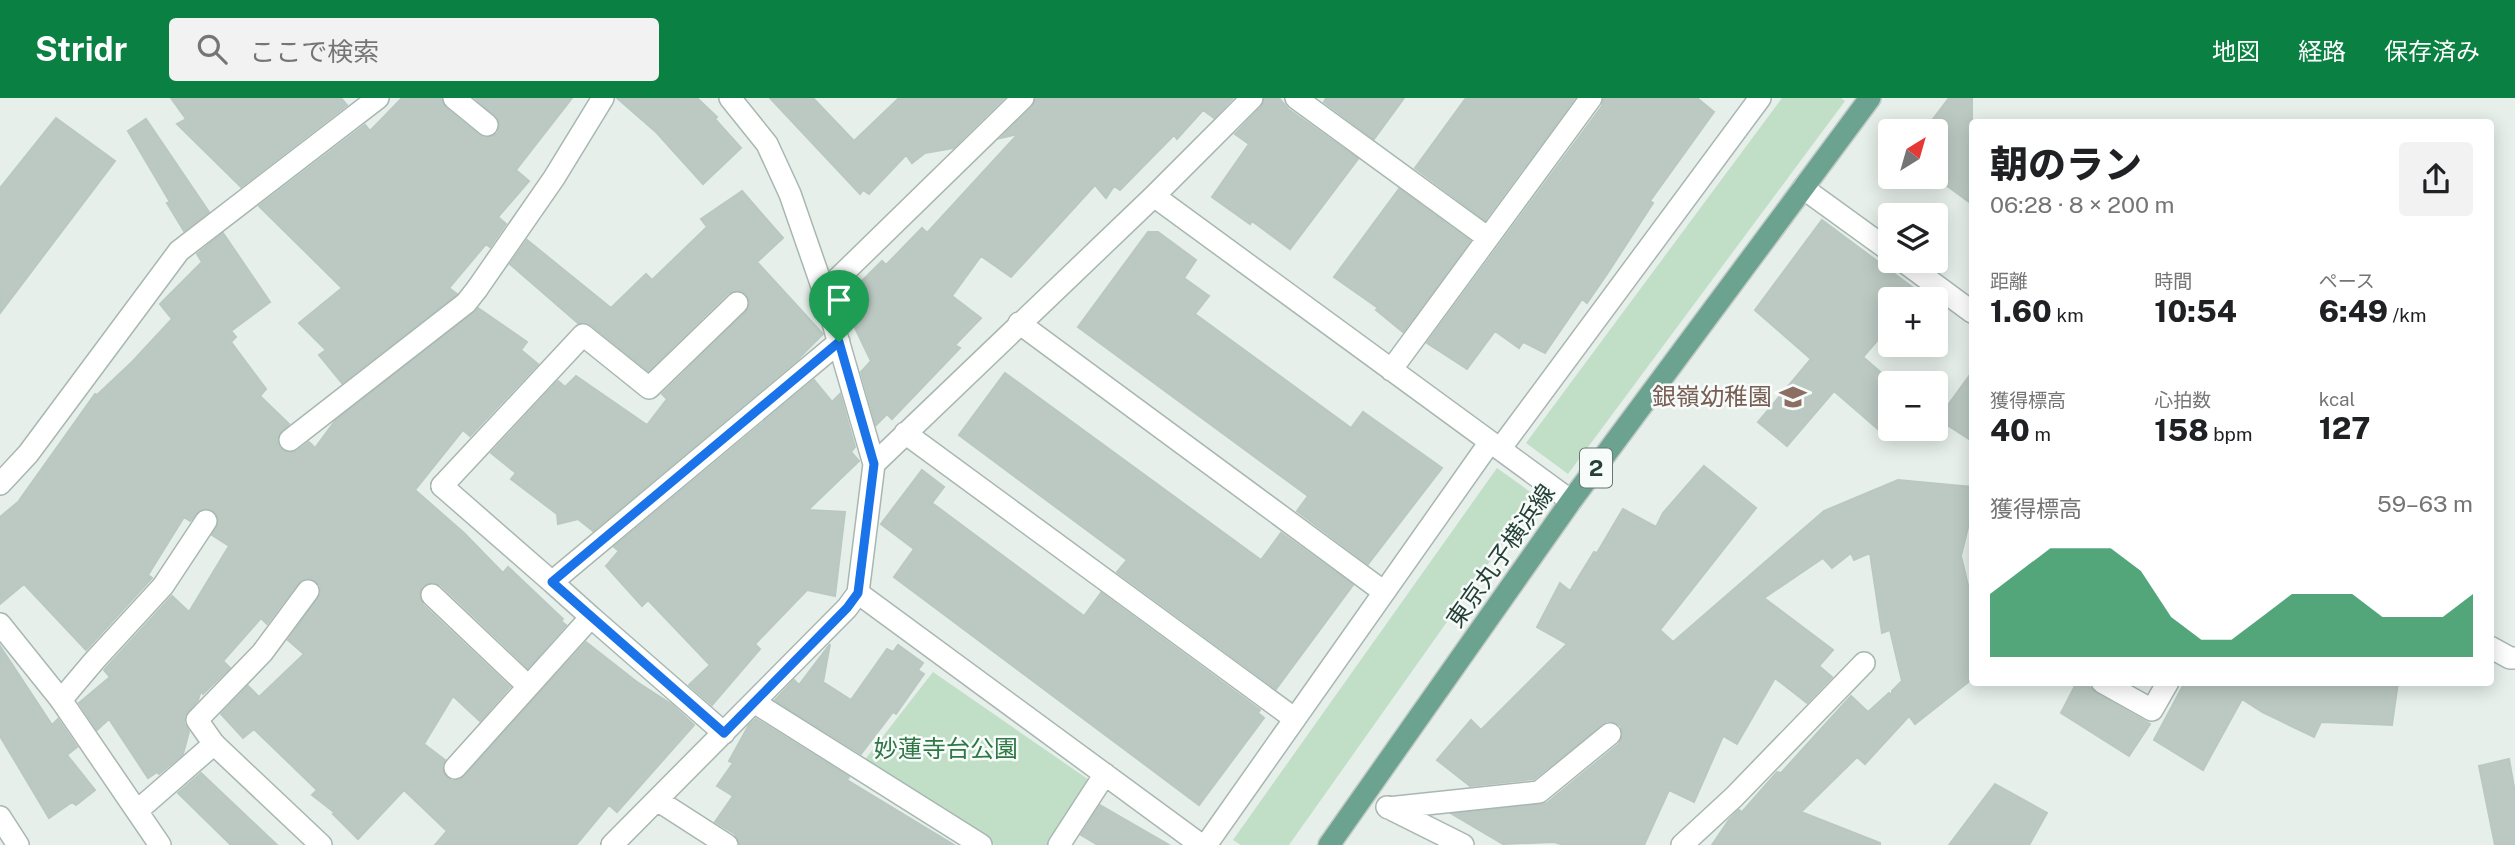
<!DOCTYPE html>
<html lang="ja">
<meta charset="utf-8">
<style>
body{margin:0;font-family:"Public Sans","Noto Sans JP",sans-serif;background:#f2f2f2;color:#202124;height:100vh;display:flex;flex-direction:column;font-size:26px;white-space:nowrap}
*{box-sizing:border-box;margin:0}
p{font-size:23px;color:#757577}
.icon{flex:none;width:38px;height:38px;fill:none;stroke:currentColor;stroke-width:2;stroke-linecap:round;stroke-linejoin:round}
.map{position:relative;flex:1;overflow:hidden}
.side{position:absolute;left:1969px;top:21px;width:525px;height:567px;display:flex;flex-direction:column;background:#fff;border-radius:7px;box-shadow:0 4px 18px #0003}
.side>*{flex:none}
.needle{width:46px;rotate:37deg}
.controls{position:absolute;left:1878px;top:21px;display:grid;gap:14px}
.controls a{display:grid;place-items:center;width:70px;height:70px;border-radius:7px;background:#fff;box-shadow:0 4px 18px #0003;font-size:35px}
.pin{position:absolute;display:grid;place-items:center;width:60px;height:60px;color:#fff;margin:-72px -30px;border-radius:50% 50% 50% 0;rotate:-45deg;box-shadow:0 0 7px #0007}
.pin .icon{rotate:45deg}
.round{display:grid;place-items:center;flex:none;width:74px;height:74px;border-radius:7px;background:#f2f2f2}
.headline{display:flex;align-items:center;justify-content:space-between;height:119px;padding:0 21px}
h1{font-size:38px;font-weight:800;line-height:52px}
.metrics{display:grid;grid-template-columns:repeat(3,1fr);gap:10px;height:119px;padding:7px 21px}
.metrics div{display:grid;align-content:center}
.metrics b{font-size:30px;font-weight:800}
.metrics small{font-size:19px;font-weight:400}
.metrics p{font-size:19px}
.chart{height:196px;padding:14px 21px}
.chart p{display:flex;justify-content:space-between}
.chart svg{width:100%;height:126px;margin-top:7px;fill:#0b8043;opacity:.7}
header{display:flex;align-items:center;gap:42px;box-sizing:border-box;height:98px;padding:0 35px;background:#0b8043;color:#fff}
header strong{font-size:33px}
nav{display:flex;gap:38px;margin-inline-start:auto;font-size:24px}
.search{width:490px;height:63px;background:#f2f2f2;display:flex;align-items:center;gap:18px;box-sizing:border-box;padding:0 24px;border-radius:7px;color:#757577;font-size:26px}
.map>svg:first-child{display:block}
.green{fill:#c0dfc6}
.building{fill:#bcc9c3;stroke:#b9c8c1;stroke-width:2}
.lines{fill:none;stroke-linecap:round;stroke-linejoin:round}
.service-casing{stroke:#a8b7b1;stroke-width:24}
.minor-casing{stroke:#a8b7b1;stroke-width:24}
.primary-casing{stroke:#c2cac7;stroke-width:24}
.service{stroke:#fff;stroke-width:21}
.minor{stroke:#fff;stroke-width:21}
.primary{stroke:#6ca290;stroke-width:21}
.route-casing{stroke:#fff;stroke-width:14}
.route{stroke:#1a73e8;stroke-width:9}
.labels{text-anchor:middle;stroke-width:5;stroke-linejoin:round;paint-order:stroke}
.shield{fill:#f7fbf9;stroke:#647971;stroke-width:2}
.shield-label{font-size:23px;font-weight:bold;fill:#254137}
.education-label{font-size:24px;fill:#785e54;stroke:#f7fbf9;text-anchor:end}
.street-label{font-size:24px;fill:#254137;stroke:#f7fbf9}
.park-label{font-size:24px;fill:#307746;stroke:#f7fbf9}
</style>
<header>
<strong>Stridr</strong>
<div class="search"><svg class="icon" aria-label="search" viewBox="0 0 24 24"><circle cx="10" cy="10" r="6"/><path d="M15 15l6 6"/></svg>ここで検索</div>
<nav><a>地図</a><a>経路</a><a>保存済み</a></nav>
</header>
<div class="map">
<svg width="2515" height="747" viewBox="0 0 2515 747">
<rect width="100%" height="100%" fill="#e6efea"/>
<!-- green -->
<path class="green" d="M1782,0H1841L1845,3L1568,376L1526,345Z
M1497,370L1536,398L1289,747H1241L1233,742Z
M933,574L1092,684L1052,747H995L863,664Z"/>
<!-- building -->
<path class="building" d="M171,0H341L347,7L241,89L177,26L186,21Z
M402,0H441L446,10L479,37L486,40L498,35L499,23L475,0H572L516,72L529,83L498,119L506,126L490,149L486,146L449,190L457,196L342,285L319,257L326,252L299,225L342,190L259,108L365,27L370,33Z
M617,0H697L717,19L715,21L741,50L703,86L656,34Z
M770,0H813L854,43L899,0H1004L953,50L925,55L912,65L906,57L869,96L863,92L860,96Z
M1036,0H1233L1214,20L1203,12L1177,41L1174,37L1120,92L1114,88L1106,100L1095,87L1011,179L981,158L952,198L981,220L955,247L960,250L892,321L887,316L876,327L861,274L871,263L842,203L882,163L886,167L922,130L927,135L1018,36L1001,40L1032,9Z
M1265,0H1279L1288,11L1358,61L1290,151L1252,123L1250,126L1212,99L1249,46L1235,36L1261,9Z
M1326,0H1404L1374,41L1324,4Z
M1466,0H1575L1485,122L1415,70Z
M1604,0H1697L1714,14L1650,103L1653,105L1609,173L1587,205L1582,201L1545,255L1523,244L1519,250L1495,233L1467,271L1427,245L1602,8Z
M1949,0H1972V106L1935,79L1936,33H1924Z
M56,20L115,63L0,215V90Z
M146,21L209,114L184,133L167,105L170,104L128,33Z
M1399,91L1470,143L1403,234L1376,212L1378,210L1334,179Z
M742,93L783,140L757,164L823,236L797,262L593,433L578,421L558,426L557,416L511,381L516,375L491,355L558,283L565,289L576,278L647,327L667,301L662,296L746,214L750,203L741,193L728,195L648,273L591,227L578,225L510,166L527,142L611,210L646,176L652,182L707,129L701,121Z
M1822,122L1928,201H1890V228L1863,259L1893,285H1890V331H1892L1886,338L1834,293L1787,348L1758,324L1811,261L1755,212Z
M1148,134H1158L1196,162L1184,180L1209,198L1195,216L1351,330L1363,314L1442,370L1368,466L1297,413L1308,398L1078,229Z
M223,135L270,204L231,233L236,239L231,244L266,291L260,298L289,326L278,338L279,349L286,354L297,353L309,344L315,350L335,323L478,210L527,244L521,252L538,266L470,338L463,332L415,392L464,435L503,475L508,469L563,521L561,523L566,527L528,570L441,487L434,484L423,488L419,495L423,507L510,589L480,623L453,598L424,646L445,662L442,668L446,679L452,683L460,682L586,544L637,584L671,606L694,627L617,714L609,707L576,747H435L447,733L404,692L358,741L333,716L335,715L312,697L317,692L254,631L243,640L221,616L248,588L259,599L304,556L288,542L321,495L320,487L310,480L298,485L267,526L261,520L223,563L230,570L203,596L201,593L198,602L185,617L184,625L189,634L183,656L159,676L157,674L148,680L109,621L97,632L79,605L110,579L104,572L172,498L189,514L229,448L212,437L219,423L213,412H200L190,423L184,419L148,477L152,480L86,552L24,486L0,506V419L18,404L95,296L97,297L132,264L172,221L160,206L202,164L197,156Z
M1972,274V343L1938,321Z
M1005,275L1261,462L1281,435L1353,487L1276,591L1117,474L1127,462L959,337Z
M814,282L832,304L840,296L855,349L851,354L859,363L808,412L845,414L835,498L807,492L755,546L760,551L712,607L689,587L710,567L648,502L642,508L606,468L619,453L614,449Z
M1704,368L1756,410L1660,532L1673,544L1824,413L1898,382L1972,389V413L1961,458L1972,504V581L1915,626L1909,618L1865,666L1857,659L1801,714L1880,745V747H1712L1729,722L1739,712L1742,714L1777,674L1781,675L1851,598L1868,614L1889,595L1892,597V593L1902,583L1890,532L1882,535L1870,455L1854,462L1851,455L1832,470L1823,460L1764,500L1833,552L1819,568L1832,579L1807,605L1775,580L1737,646L1723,638L1694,704L1669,692L1644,747H1564L1554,744L1503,746L1452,716L1547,705L1619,646L1622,640L1621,628L1615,624L1607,623L1534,681L1470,688L1437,662L1471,622L1481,632L1567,546L1537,529L1560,485L1570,493L1594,454L1597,455L1623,411L1656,429L1663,415Z
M922,372L944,389L932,405L1084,518L1101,495L1260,612L1258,615L1264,620L1199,707L894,479L914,451L881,426Z
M830,546L823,584L851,602L887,551L893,554L898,547L923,565L918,572L924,576L896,616L893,614L861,656L775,602L794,582L799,587Z
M0,548L52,627L58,621L77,649L67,657L95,692L76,707L72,704L49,720L0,638Z
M2077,584H2084L2096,595L2150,626L2129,658L2061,615Z
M2185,584H2398L2392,627L2321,624L2314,639L2262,614L2242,601L2203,672L2154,642Z
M756,621L849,679L847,682L954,747H740L735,736L715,724L733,698L717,688L733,665L729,663L749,627Z
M2509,661L2515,695V747H2495L2479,668Z
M201,675L277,747H231L178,695Z
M1995,686L2047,715L2029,747H1949Z
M1100,707L1169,747H1098L1081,737Z"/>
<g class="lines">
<defs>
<path id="service" d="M454,0L487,27
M290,342L466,205L477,191
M442,388L583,237L649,290L737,205
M2102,584L2152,612L2168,584
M61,602L94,563L163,488L206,423
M214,646L197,622L262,555L308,493"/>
<path id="minor" d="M730,0L767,46L790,96L824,194L874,366L858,495L1201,747
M1296,0L1488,140
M1803,90L1890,153
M1154,98L1571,403
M1903,163L1972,214
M477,191L554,80L603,0
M824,194L1023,0
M1019,225L1384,494
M1391,272L1591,0
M905,335L1295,621
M1500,351L1760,0
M874,366L1154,98L1252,0
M0,386L28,356L179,153L378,0
M442,388L552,484L839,244
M432,497L528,588
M591,519L724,635
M0,526L61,602L160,747
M2490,549L2510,560H2515
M754,604L981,747
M455,670L591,519L552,484
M657,702L727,747
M1387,709L1463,747
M1388,710L1539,694L1610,636
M137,713L214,646L321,747
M0,719L18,747
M612,747L847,510L858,495
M1059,747L1105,676
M1206,747L1490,344
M1682,747L1734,699L1864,565"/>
<path id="primary" d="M1329,747L1571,403L1870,0"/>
</defs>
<!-- service casing -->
<use href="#service" class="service-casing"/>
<!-- minor casing -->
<use href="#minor" class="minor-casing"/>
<!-- primary casing -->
<use href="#primary" class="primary-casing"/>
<!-- service -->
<use href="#service" class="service"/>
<!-- minor -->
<use href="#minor" class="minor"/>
<!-- primary -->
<use href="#primary" class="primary"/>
</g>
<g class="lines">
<defs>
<path id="route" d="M839,244L874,366L858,495L847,510L724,635L552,484Z"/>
</defs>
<!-- route casing -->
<use href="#route" class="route-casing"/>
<!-- route -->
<use href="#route" class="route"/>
</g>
<!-- icons -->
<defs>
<symbol id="school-bare" viewBox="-9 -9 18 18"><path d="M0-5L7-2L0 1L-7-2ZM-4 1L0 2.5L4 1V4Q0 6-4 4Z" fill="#8d6e63" stroke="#f7fbf9" stroke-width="2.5" paint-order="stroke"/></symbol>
</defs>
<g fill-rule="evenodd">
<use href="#school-bare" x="1774" y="280" width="38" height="38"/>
</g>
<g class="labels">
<!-- shield labels -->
<rect class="shield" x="1580" y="350.5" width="32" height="39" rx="5"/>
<g class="shield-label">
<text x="1596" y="378">2</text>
</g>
<!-- education labels -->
<g class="education-label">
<text x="1772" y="307">銀嶺幼稚園</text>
</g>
<!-- street labels -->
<g class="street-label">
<text transform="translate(1501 458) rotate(-55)" y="8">東京丸子横浜線</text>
</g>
<!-- park labels -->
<g class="park-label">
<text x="946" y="659">妙蓮寺台公園</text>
</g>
</g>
</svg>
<div class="controls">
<a><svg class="needle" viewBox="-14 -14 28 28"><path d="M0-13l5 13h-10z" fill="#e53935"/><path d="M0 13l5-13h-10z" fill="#757577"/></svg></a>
<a><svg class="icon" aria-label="layers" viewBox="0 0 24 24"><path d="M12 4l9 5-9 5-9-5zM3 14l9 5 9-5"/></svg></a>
<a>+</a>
<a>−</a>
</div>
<div class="pin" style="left:839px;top:244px;background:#1e9e55"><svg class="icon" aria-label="arrive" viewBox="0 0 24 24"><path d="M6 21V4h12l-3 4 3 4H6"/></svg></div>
<section class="side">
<div class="headline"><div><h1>朝のラン</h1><p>06:28 · 8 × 200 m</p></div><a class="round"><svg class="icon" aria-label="share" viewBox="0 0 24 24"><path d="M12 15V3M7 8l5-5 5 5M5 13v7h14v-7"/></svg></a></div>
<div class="metrics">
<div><p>距離</p><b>1.60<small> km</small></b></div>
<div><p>時間</p><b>10:54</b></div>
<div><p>ペース</p><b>6:49<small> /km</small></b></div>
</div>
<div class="metrics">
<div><p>獲得標高</p><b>40<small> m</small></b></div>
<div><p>心拍数</p><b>158<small> bpm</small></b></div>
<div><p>kcal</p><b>127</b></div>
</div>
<div class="chart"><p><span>獲得標高</span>59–63 m</p>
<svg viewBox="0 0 160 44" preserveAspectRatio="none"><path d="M0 44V22L10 14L20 6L30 6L40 6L50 14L60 30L70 38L80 38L90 30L100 22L110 22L120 22L130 30L140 30L150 30L160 22V44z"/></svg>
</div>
</section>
</div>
